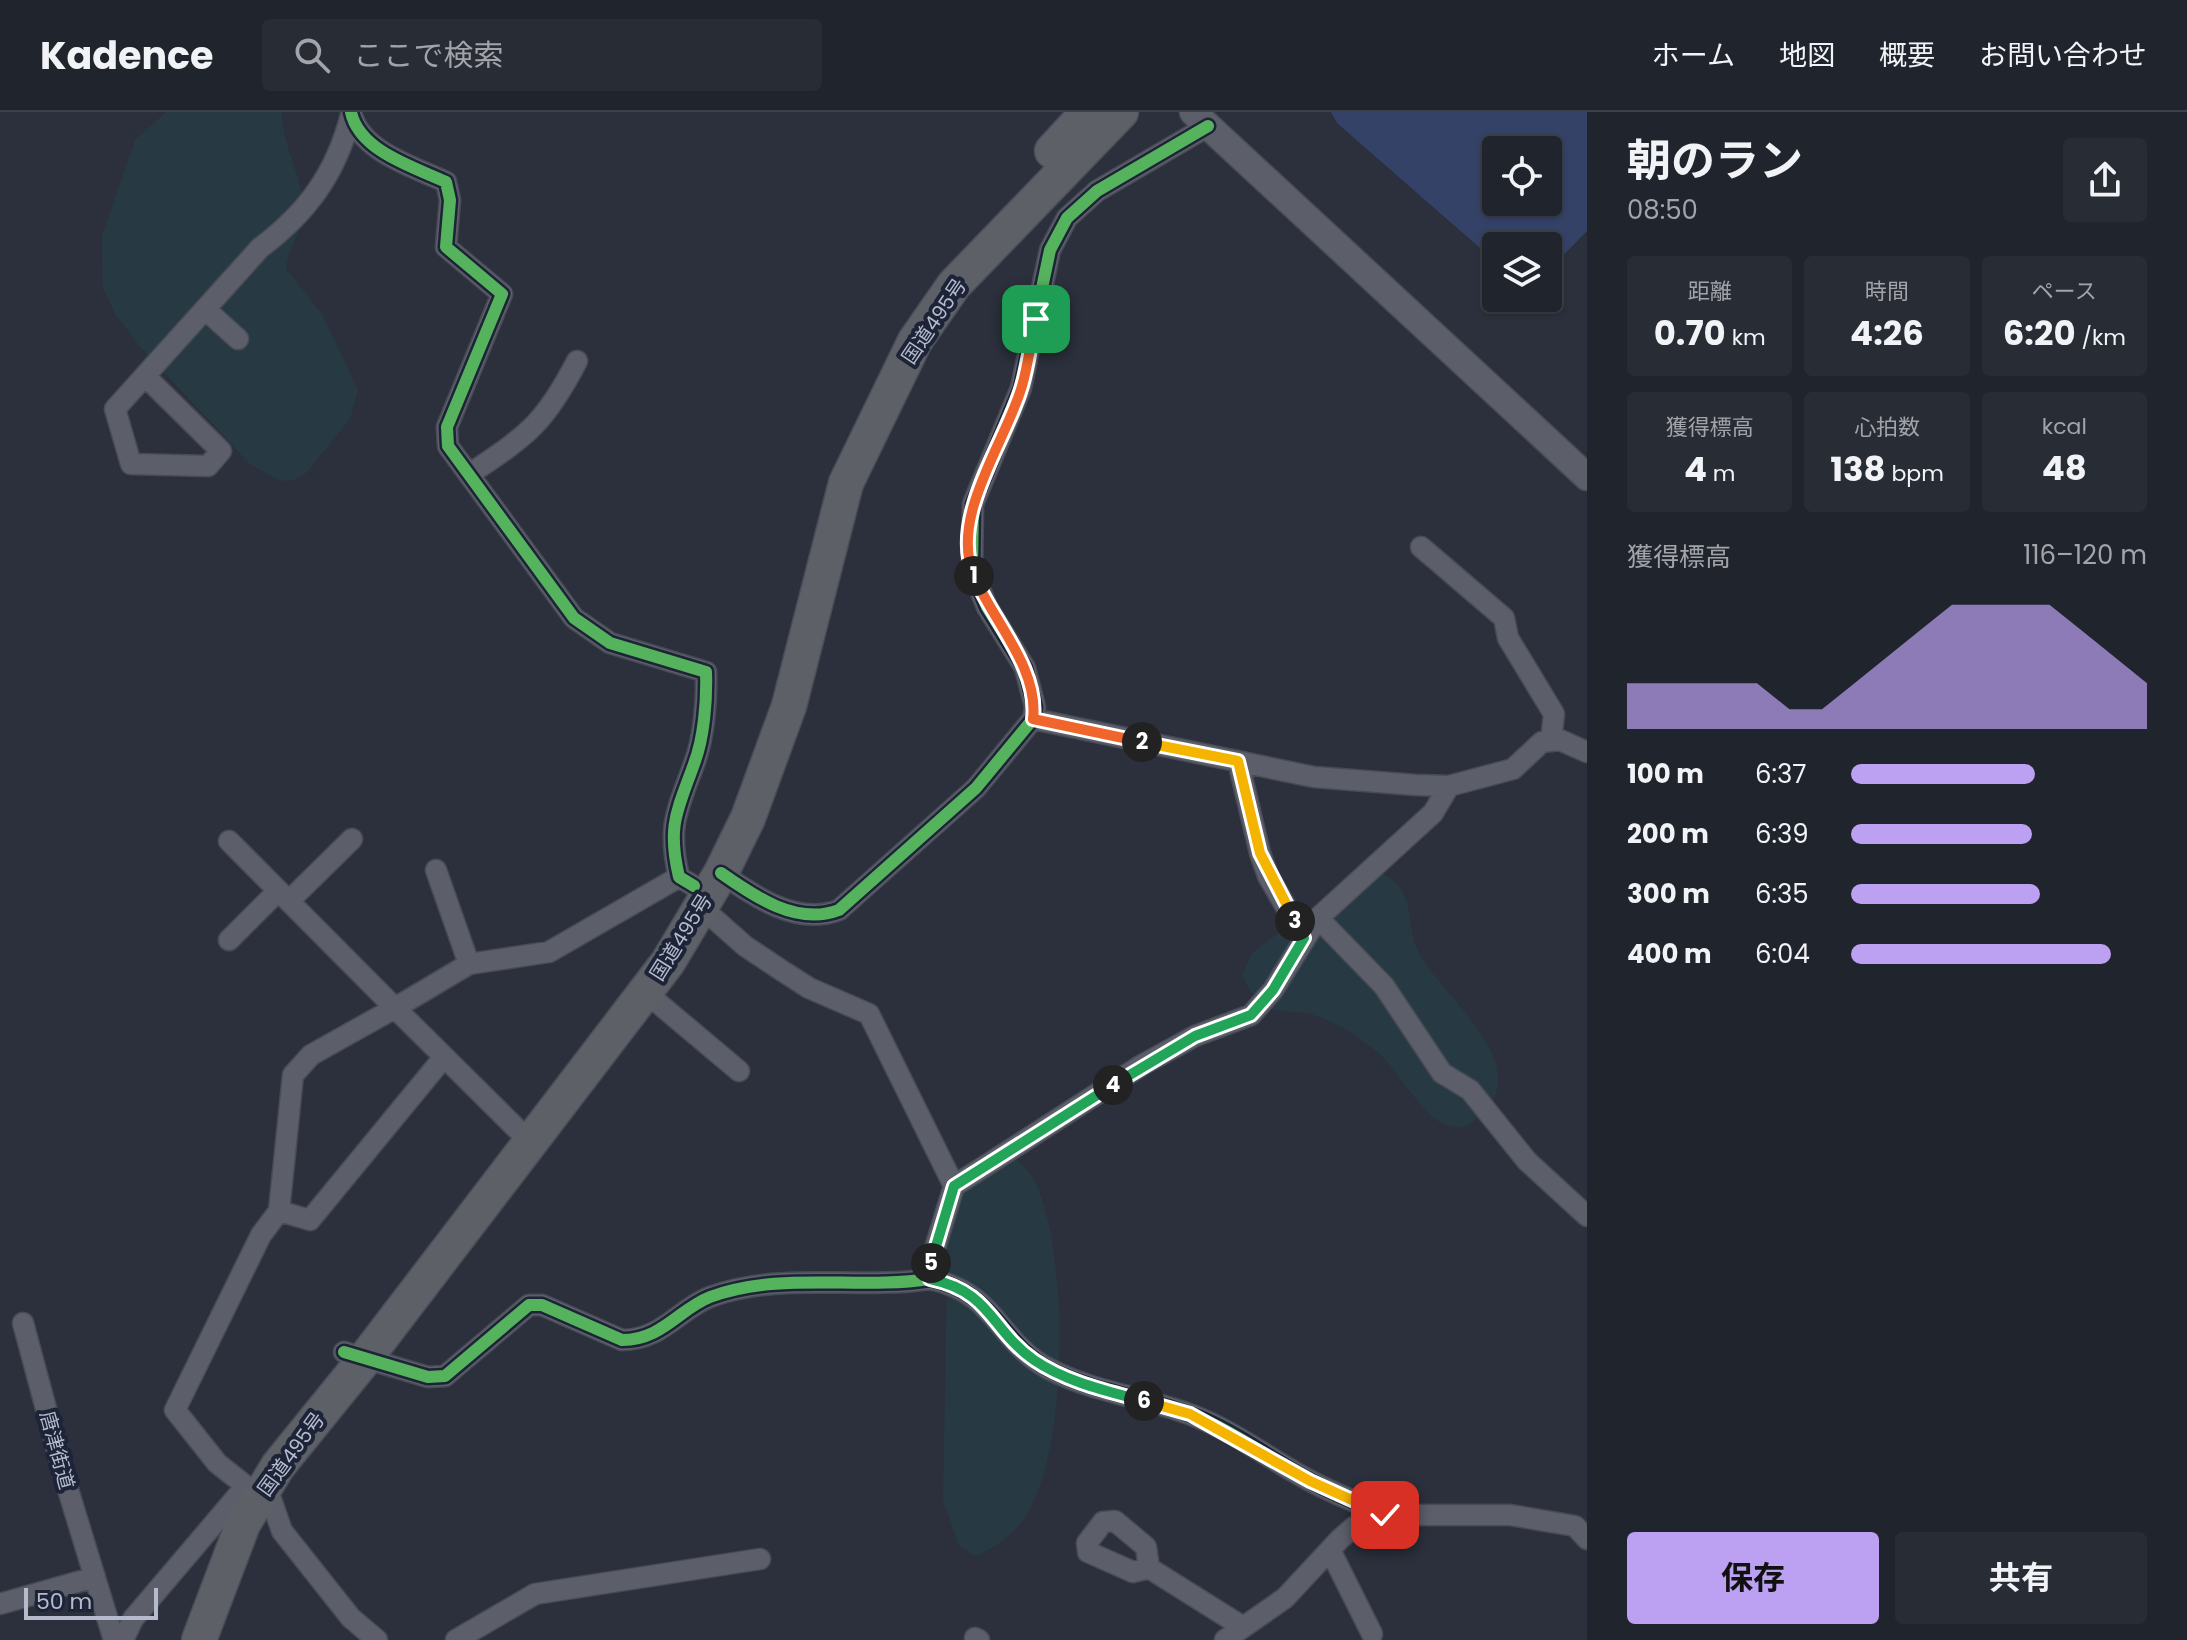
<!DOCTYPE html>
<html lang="ja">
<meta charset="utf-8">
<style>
body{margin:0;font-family:Poppins,"Noto Sans JP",sans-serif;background:#282c35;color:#f1f3f6;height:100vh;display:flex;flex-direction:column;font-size:30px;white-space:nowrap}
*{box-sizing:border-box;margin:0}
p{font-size:26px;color:#a2a4aa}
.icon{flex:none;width:44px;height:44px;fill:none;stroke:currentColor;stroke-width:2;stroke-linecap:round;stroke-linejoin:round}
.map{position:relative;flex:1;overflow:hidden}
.drawer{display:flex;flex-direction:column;background:#20242d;width:600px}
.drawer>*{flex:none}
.tools{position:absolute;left:1482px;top:24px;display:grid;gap:16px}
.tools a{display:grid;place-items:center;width:80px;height:80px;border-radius:8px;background:#20242d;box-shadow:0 2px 6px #0004,0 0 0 2px #3d4149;font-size:40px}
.scale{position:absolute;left:24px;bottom:20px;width:134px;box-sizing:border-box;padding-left:8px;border:4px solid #b5bbcd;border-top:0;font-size:22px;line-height:28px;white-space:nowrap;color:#b5bbcd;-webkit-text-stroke:6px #1d2438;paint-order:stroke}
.pin{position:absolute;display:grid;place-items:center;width:68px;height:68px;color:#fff;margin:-34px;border-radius:16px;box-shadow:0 4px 12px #0006}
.km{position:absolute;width:40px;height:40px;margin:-20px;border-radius:50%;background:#222;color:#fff;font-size:22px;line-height:40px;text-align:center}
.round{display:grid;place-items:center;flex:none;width:84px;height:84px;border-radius:8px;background:#282c35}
.overview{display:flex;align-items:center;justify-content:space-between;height:136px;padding:0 40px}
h1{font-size:44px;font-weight:700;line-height:60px}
.metrics{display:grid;grid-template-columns:repeat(3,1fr);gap:12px;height:136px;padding:8px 40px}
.metrics div{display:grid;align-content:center;border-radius:8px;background:#282c35;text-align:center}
.metrics b{font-size:34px;font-weight:700}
.metrics small{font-size:22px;font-weight:400}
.metrics p{font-size:22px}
.chart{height:224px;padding:16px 40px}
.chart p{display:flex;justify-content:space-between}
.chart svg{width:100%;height:144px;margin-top:8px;fill:#bca0f2;opacity:.7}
.primary-button{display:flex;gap:16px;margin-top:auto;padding:16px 40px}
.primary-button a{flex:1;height:92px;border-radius:8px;background:#bca0f2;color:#111;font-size:32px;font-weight:700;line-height:92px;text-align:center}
.primary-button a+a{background:#282c35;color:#f1f3f6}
ul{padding:0 40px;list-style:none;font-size:26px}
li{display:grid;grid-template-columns:128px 96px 1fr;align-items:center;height:60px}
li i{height:20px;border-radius:10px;background:#bca0f2}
header{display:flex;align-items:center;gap:48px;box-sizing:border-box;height:112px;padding:0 40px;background:#20242d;border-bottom:2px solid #3d4149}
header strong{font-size:38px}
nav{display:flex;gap:44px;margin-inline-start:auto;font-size:28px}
.search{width:560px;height:72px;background:#282c35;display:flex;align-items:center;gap:20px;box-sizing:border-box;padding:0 28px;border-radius:8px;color:#a2a4aa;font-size:30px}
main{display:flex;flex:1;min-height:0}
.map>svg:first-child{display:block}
.green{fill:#273a43}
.water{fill:#354268;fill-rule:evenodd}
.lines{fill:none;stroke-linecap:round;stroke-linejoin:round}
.minor-casing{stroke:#474b55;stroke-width:23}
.tertiary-casing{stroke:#474b55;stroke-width:29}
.trunk-casing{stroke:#484c57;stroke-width:37}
.minor{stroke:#5c5f69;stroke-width:20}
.tertiary{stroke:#5c5f69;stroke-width:26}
.trunk{stroke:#5d6067;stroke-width:34}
.cycleway-casing{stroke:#1d2438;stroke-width:17}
.cycleway{stroke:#56b35d;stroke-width:12}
.split-1-casing{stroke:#fff;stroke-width:16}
.split-2-casing{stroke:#fff;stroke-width:16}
.split-3-casing{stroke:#fff;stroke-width:16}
.split-4-casing{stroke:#fff;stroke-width:16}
.split-5-casing{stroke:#fff;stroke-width:16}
.split-6-casing{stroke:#fff;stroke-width:16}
.split-7-casing{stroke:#fff;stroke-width:16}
.split-1{stroke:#f0652b;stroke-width:10}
.split-2{stroke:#f0652b;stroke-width:10}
.split-3{stroke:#f5b400;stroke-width:10}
.split-4{stroke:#22a559;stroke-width:10}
.split-5{stroke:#22a559;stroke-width:10}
.split-6{stroke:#22a559;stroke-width:10}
.split-7{stroke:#f5b400;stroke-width:10}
.labels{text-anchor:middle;stroke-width:8;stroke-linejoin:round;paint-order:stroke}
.street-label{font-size:20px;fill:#b5bbcd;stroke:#1d2438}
</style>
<header>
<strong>Kadence</strong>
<div class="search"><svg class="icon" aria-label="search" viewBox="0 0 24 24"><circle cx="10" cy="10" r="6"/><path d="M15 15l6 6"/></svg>ここで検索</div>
<nav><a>ホーム</a><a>地図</a><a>概要</a><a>お問い合わせ</a></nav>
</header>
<main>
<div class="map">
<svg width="1587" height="1528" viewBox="0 0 1587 1528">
<rect width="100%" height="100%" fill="#2b303c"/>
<!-- green -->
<path class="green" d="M166,0H282C280,29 304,66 303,98C303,121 287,135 286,157L322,202L358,278L350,307L305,362L293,368L280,369L250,352L142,237L115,202L103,176L102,124L135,28Z
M1375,757C1422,779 1401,807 1420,843C1442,884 1536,953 1481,1003C1468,1015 1462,1018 1444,1012C1426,1006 1398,961 1383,945C1376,938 1367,932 1359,926C1343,915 1329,907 1310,902C1295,898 1277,902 1263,893C1253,886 1247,873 1242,863L1252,841L1362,758Z
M1000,1037C1013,1045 1028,1055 1035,1069C1068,1140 1067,1315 1035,1386C1022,1416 1004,1431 976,1444L959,1434L943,1388L948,1108L970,1068Z"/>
<!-- water -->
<path class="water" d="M1331,0H1587V119L1548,159V134H1496V150L1337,11ZM1496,38H1548V90H1496Z"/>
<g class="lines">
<defs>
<path id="minor" d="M351,0C359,39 414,55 446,70L450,88L446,135L502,182L447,315L448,334L574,506L610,531L706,560C707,588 704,626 694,652C677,699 667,714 679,765L694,774
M205,197L238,227
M145,264L221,339L208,354L131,352L115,297L260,136C308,100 336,61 351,3
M471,361C528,323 545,311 577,249
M1421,435L1504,506L1508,526L1554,602L1551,629
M1033,607L1314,665L1416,673L1449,674L1513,657L1542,630L1560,628L1587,640
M1238,649L1260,741L1268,764L1304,826
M229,729L395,896L469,852L549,840L679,765
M436,758L469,852
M721,761C755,785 797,814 839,798L976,676L1033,607L1035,595L1025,556L987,495L972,458L973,392L1021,276L1050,138L1067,106L1097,79L1208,14
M289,789L352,727
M701,795L745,834L781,858L809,876L869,902L954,1074
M1318,806L1384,874L1442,961L1470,978L1527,1049L1587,1104
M229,828L278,779
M645,880L739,959
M279,1099L310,1108L444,945
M930,1167L931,1149L954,1074L1142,953L1195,924L1251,903L1273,878L1318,806L1433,701L1449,674
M23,1211L66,1371L114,1528
M344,1240L428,1265L445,1264L529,1193H542L622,1228C662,1228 679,1197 710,1185C781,1159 856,1178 930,1167C997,1181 997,1229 1049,1257C1093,1280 1143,1285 1189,1302C1231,1317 1268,1346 1307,1367C1332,1381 1359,1391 1385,1403
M266,1373L282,1419L351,1506L377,1528
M1330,1438L1372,1522
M1149,1456L1146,1435L1115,1409L1103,1410L1087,1431L1088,1440L1133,1460L1149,1456L1243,1515
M0,1492L95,1465
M975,1526L979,1528
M123,1528L133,1507L246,1374L217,1351L175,1298L261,1123L279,1099L293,963L311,943L395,896L517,1017
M456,1528L535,1482L760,1447
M1225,1528L1285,1486L1340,1427L1354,1415L1385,1403H1510L1575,1414L1587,1427"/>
<path id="tertiary" d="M1193,0L1587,365"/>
<path id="trunk" d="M1052,39L1088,0
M199,1528L243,1412L278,1354L364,1248L668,850L721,761L748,706L789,594L846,371L915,229L954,173L1121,0"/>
</defs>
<!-- minor casing -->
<use href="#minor" class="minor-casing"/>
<!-- tertiary casing -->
<use href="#tertiary" class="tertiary-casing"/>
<!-- trunk casing -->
<use href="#trunk" class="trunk-casing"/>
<!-- minor -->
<use href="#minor" class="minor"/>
<!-- tertiary -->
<use href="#tertiary" class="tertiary"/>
<!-- trunk -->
<use href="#trunk" class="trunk"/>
<defs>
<path id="cycleway" d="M351,0C359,39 414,55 446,70L450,88L446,135L502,182L447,315L448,334L574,506L610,531L706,560C707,588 704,626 694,652C677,699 667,714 679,765L694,774
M721,761C755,785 797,814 839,798L976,676L1033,607L1035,595L1025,556L987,495L972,458L973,392L1021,276L1050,138L1067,106L1097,79L1208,14
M344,1240L428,1265L445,1264L529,1193H542L622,1228C662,1228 679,1197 710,1185C781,1159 856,1178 930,1167C997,1181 997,1229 1049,1257C1093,1280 1143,1285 1189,1302C1231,1317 1268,1346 1307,1367C1332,1381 1359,1391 1385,1403"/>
</defs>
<!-- cycleway casing -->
<use href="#cycleway" class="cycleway-casing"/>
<!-- cycleway -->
<use href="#cycleway" class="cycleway"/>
</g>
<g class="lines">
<defs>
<path id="split-1" d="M974,464C949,404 1006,330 1022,274C1028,253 1031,229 1036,207"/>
<path id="split-2" d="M974,464C993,509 1039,556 1033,607L1142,630"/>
<path id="split-3" d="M1142,630L1238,649L1260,741L1295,809"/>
<path id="split-4" d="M1113,973L1195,924L1251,903L1273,878L1304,826L1295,809"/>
<path id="split-5" d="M931,1151L954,1074L1113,973"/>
<path id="split-6" d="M931,1151L930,1167C992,1180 990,1217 1034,1248C1066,1270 1107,1279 1144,1289"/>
<path id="split-7" d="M1144,1289L1190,1302L1310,1369L1385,1403"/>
</defs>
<!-- split-1 casing -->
<use href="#split-1" class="split-1-casing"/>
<!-- split-2 casing -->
<use href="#split-2" class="split-2-casing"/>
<!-- split-3 casing -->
<use href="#split-3" class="split-3-casing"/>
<!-- split-4 casing -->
<use href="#split-4" class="split-4-casing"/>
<!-- split-5 casing -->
<use href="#split-5" class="split-5-casing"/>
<!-- split-6 casing -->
<use href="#split-6" class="split-6-casing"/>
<!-- split-7 casing -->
<use href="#split-7" class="split-7-casing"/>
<!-- split-1 -->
<use href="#split-1" class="split-1"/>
<!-- split-2 -->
<use href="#split-2" class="split-2"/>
<!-- split-3 -->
<use href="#split-3" class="split-3"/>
<!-- split-4 -->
<use href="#split-4" class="split-4"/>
<!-- split-5 -->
<use href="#split-5" class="split-5"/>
<!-- split-6 -->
<use href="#split-6" class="split-6"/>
<!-- split-7 -->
<use href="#split-7" class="split-7"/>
</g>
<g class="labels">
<!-- street labels -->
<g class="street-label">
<text transform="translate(934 209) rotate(-56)" y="7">国道495号</text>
<text transform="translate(681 825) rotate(-58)" y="7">国道495号</text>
<text transform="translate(57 1338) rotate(75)" y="7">唐津街道</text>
<text transform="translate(291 1342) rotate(-54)" y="7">国道495号</text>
</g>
</g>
</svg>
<div class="tools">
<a><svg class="icon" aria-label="locate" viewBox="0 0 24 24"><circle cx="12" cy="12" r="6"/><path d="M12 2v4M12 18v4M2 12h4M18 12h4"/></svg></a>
<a><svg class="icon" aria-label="layers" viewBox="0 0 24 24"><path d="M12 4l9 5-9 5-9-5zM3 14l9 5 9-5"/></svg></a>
</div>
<div class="scale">50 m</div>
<div class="pin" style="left:1036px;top:207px;background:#1e9e55"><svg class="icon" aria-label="arrive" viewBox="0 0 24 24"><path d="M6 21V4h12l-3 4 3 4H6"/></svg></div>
<div class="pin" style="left:1385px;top:1403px;background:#d93025"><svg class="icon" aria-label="check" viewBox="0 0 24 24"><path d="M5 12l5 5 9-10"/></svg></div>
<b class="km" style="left:974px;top:464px">1</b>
<b class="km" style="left:1142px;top:630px">2</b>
<b class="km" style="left:1295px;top:809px">3</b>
<b class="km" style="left:1113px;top:973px">4</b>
<b class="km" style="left:931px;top:1151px">5</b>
<b class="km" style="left:1144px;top:1289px">6</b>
</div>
<section class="drawer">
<div class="overview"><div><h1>朝のラン</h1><p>08:50</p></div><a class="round"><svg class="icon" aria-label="share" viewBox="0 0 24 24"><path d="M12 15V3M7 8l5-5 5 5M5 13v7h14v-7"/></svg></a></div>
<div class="metrics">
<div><p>距離</p><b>0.70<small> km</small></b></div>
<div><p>時間</p><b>4:26</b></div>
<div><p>ペース</p><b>6:20<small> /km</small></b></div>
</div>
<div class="metrics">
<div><p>獲得標高</p><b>4<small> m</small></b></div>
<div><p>心拍数</p><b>138<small> bpm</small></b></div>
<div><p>kcal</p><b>48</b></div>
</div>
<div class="chart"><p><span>獲得標高</span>116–120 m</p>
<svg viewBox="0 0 160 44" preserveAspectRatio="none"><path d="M0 44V30L10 30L20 30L30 30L40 30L50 38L60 38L70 30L80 22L90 14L100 6L110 6L120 6L130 6L140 14L150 22L160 30V44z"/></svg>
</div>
<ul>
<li><b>100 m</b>6:37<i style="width:62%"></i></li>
<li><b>200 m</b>6:39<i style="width:61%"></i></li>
<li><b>300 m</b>6:35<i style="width:64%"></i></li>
<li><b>400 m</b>6:04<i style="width:88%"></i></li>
</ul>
<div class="primary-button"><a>保存</a><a>共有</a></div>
</section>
</main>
